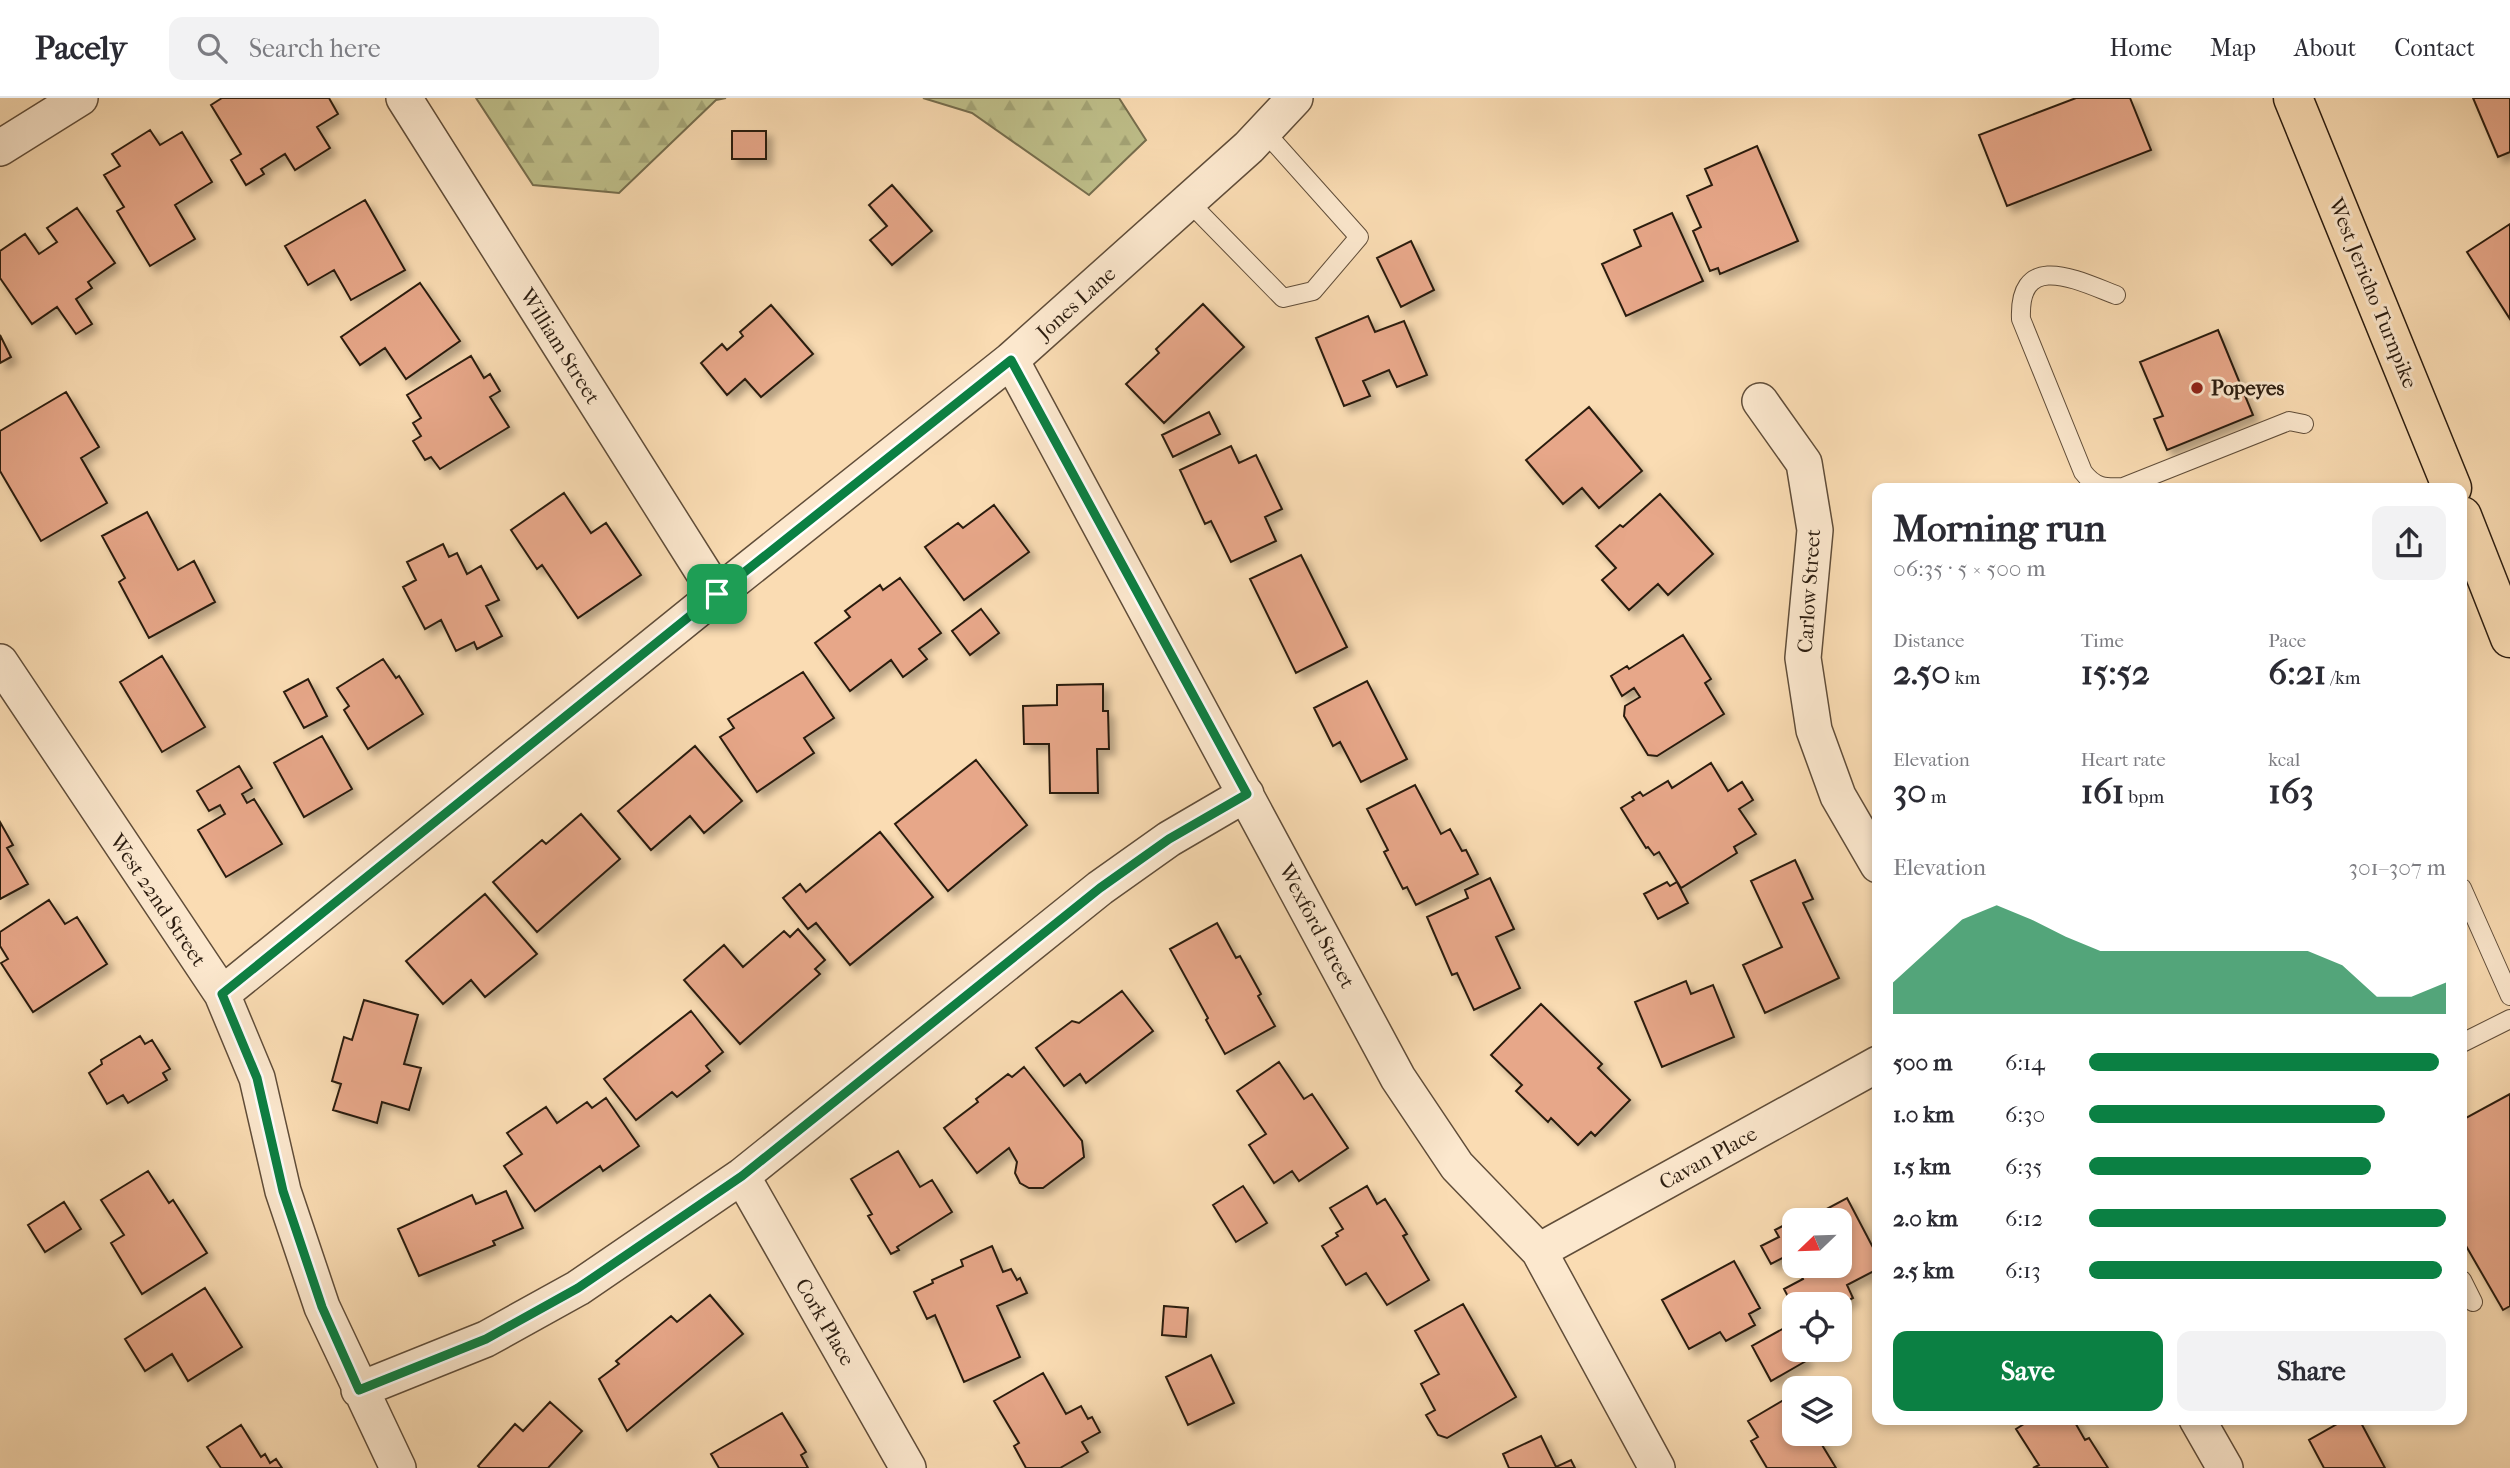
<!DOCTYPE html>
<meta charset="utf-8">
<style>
body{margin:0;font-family:"IM FELL French Canon",serif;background:#f2f2f3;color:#2b2b33;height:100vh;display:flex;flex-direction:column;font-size:26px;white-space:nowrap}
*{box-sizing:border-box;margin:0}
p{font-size:23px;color:#7c7c81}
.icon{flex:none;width:38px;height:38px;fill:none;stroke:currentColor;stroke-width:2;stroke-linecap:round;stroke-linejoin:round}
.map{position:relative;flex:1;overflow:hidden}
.sheet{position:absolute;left:1872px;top:385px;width:595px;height:942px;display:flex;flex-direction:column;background:#fff;border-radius:14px;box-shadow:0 4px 10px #0003}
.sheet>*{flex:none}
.needle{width:46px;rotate:247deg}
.fabs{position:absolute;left:1782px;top:1110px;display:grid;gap:14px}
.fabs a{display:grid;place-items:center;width:70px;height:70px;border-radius:14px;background:#fff;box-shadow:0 4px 10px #0003;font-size:35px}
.pin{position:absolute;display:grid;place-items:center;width:60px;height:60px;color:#fff;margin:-30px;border-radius:14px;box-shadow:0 4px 10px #0006}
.round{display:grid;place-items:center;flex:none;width:74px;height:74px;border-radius:14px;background:#f2f2f3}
.headline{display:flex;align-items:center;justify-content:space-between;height:119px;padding:0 21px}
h1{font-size:38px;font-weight:800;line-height:52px}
.figures{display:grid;grid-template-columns:repeat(3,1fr);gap:10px;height:119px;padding:7px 21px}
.figures div{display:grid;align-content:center}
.figures b{font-size:35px;font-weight:800}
.figures small{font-size:19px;font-weight:400}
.figures p{font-size:19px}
.chart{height:196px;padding:14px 21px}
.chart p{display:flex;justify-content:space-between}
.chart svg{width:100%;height:126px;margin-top:7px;fill:#0b8043;opacity:.7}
.cta{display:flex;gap:14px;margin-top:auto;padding:14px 21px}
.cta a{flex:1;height:80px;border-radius:14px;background:#0b8043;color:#fff;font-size:28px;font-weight:800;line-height:80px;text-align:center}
.cta a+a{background:#f2f2f3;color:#2b2b33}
ul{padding:0 21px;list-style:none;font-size:23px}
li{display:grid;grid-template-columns:112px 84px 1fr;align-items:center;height:52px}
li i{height:18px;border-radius:9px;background:#0b8043}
header{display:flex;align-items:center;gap:42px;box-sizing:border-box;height:98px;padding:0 35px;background:#fff;border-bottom:2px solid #e1e1e2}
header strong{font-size:33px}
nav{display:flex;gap:38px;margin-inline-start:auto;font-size:24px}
.search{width:490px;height:63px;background:#f2f2f3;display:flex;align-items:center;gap:18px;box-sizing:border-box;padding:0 24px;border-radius:14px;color:#7c7c81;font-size:26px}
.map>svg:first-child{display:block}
.forest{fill:url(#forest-firs);stroke:#766e4e;stroke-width:2}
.building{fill:#e7a789;stroke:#2c1d10;stroke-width:2;filter:url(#shadow)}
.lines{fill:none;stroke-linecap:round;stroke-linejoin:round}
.lane-casing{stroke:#604d39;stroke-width:20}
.street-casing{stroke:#604d39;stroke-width:38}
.primary-casing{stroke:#2c1d10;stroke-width:41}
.lane{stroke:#fce8ce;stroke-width:18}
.street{stroke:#fce8ce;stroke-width:35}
.primary{stroke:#fadcb3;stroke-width:38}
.route-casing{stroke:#fff;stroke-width:14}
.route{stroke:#0b8043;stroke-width:9}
.poi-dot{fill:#8f2418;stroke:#fce8ce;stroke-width:2.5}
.labels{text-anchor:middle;stroke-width:6;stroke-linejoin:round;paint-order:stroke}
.street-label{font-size:21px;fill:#2c1d10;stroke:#fce8ce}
.poi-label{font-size:21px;font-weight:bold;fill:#2c1d10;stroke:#fce8ce;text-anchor:start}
</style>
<header>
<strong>Pacely</strong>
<div class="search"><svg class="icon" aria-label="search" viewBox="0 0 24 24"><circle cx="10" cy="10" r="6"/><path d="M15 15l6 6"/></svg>Search here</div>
<nav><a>Home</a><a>Map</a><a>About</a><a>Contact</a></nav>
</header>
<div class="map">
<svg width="2510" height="1370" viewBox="0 0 2510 1370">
<defs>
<pattern id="forest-firs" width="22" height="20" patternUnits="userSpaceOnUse" patternTransform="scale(1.75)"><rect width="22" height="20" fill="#bfc08b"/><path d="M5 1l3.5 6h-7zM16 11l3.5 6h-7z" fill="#a4a577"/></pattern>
<filter id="shadow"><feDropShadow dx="6" dy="6" stdDeviation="3.5" flood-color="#0004"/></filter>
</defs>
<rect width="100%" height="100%" fill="#fadcb3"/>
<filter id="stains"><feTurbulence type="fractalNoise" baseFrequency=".00286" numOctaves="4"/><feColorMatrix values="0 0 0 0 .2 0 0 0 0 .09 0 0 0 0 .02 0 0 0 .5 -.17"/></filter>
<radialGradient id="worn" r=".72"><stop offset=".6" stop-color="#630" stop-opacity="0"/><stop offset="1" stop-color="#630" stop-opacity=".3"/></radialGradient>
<!-- forest -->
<path class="forest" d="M476,0H726L716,2L619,95L533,87Z
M923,0H1119L1146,42L1089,97L972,15Z"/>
<!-- building -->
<path class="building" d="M222,0H329L338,16L317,29L330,50L295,72L285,56L261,71L264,76L246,87L231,62L241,56L211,7Z
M2076,0H2130L2151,52L2007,108L1979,37Z
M2473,0H2510V54L2498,59Z
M150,32L160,47L182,34L212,84L175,107L195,141L150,168L117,113L124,109L104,77L120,68L112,56Z
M732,33H766V61H732Z
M1757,48L1798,143L1720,176L1718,170L1710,173L1693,133L1701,129L1687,98L1712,87L1705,71Z
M892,87L932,133L892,167L870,142L887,128L869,107Z
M365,102L405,172L351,202L334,172L308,187L285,148Z
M77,110L115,165L88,184L92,190L76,201L92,226L76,236L57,209L32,226L0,180V153L25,136L39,156L57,144L47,130Z
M1672,115L1703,183L1626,218L1602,166L1641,148L1634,132Z
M2510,126V221L2467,154Z
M1411,143L1434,192L1401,209L1377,160Z
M420,185L460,243L406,281L385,250L360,267L341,239Z
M1203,206L1244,249L1164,325L1126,286L1159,255L1156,251Z
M771,207L813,256L761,299L745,281L727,297L701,265L722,246L727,252L743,238L740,234Z
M1368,218L1375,234L1404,223L1427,277L1397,289L1389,272L1363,283L1370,298L1344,308L1316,240Z
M2218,232L2253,317L2167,352L2154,321L2163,318L2140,264Z
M0,237L11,259L0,265Z
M471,258L484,280L490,276L500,293L490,299L509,329L440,371L431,359L425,362L413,343L421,338L413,325L421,320L407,297Z
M66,294L99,349L81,360L107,405L41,443L0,373V333Z
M1589,309L1642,373L1599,410L1582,390L1563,406L1526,362Z
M1209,314L1220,336L1173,359L1162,337Z
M1231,348L1239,365L1256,357L1282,411L1265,419L1276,443L1231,464L1211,423L1205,426L1180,372Z
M564,395L591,435L606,425L641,477L578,520L542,467L537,471L511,432Z
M1660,396L1713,456L1668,497L1658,486L1629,512L1602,482L1616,470L1596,448L1620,427L1623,429Z
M994,407L1029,454L964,502L925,449L958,425L963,430Z
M147,414L178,472L194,463L215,504L149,540L119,484L125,480L102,438Z
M443,446L449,459L457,455L467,476L481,468L499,502L486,508L502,538L477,551L474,544L456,553L441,522L425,531L403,489L416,482L407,464Z
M1301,457L1347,549L1296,575L1250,481Z
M900,480L941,535L919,551L927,561L903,579L891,562L850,593L815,545L850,519L845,513L880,487L883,492Z
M981,511L999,535L970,557L952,533Z
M1683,537L1711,581L1705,585L1724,616L1657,658L1648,657L1624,618L1625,608L1640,599L1634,590L1622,598L1611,578L1627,568L1629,571Z
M162,558L205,629L162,654L120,584Z
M383,561L396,580L399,578L423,616L368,651L344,612L349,608L337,590Z
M803,574L834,620L804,640L814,655L757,694L720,639L734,630L728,621Z
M308,581L327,618L304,630L284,594Z
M1367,583L1407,661L1361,684L1340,644L1333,648L1314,610Z
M1103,586V613H1108L1109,651H1097L1098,695H1050L1049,646H1024L1023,608L1057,607V587Z
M322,638L352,691L304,719L274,665Z
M695,648L742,703L704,735L690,718L651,752L618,713Z
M976,662L1027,727L948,793L895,726Z
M1711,665L1728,693L1742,684L1753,702L1739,711L1756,736L1734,749L1737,755L1681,790L1659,754L1654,757L1648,749L1646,750L1621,710L1634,702L1632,699L1640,694L1643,698L1668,683L1672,690Z
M239,668L252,690L242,696L247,705L254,701L282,746L226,779L198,732L225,716L220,707L209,713L197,693Z
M1415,687L1441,736L1450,731L1462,753L1466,752L1478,776L1416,807L1407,789L1403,791L1384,754L1388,752L1367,711Z
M581,716L620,761L537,834L493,784L542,742L546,746Z
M0,724L13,747L7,750L28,786L0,801Z
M880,734L933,799L850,867L816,825L808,831L783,800L800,786L806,794Z
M1795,762L1813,801L1803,805L1839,880L1765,915L1743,867L1782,849L1751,783Z
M1490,780L1514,831L1496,839L1520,890L1474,912L1457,875L1452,877L1427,819L1468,800L1465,792Z
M1667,784L1670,788L1677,784L1688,805L1658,821L1644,796Z
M485,796L537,856L485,899L471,882L443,906L406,863Z
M49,802L65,826L77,819L107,866L33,914L1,865L8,861L0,848V834Z
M1217,825L1236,860L1240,858L1261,896L1258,898L1275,928L1225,956L1206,922L1208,920L1170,851Z
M798,831L825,862L815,871L820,876L740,946L684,882L724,847L743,869L784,833L790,839Z
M1686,883L1691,896L1713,887L1734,939L1662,969L1635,904Z
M1122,893L1153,933L1086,985L1080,976L1064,988L1036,950L1072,923L1079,925Z
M364,902L418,917L404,966L421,970L409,1012L382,1004L377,1025L333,1012L341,986L332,983L344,939L352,942Z
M1541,906L1602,966L1598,970L1630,1002L1595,1038L1591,1034L1578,1047L1551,1020L1548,1024L1516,993L1522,987L1491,957Z
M691,913L723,954L706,968L710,973L677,999L672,994L636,1022L604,981Z
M140,938L145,946L152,942L170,971L163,975L167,982L128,1005L123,997L107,1006L89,975L102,966L101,962Z
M1279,964L1304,1001L1312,996L1348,1050L1299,1083L1292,1073L1274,1085L1249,1047L1266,1036L1237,993Z
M1024,969L1082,1043L1084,1059L1043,1090H1029L1020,1085L1015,1075L1017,1064L1009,1050L977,1075L944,1030L978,1004L976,1001L1008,976L1012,979Z
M2510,996V1208L2503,1212L2462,1141V1022Z
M606,1000L639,1048L603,1073L600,1068L535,1113L504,1068L522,1056L507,1035L546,1009L557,1025L587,1004L592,1010Z
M898,1053L920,1089L932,1082L952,1114L897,1149L899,1152L891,1156L868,1118L872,1116L851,1081Z
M148,1073L169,1105L173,1102L207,1155L142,1196L111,1145L124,1137L101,1102Z
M1243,1088L1267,1125L1236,1144L1213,1107Z
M1367,1088L1377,1106L1385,1101L1407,1136L1403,1138L1429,1182L1387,1207L1366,1175L1346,1187L1322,1148L1338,1138L1336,1135L1343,1131L1330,1110Z
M506,1093L523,1130L493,1143L495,1147L419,1178L398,1131L472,1097L476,1106Z
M1847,1100L1878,1159V1171L1847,1187L1853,1200L1839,1207L1794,1206V1210L1784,1191L1803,1181L1796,1167H1839V1122H1806Z
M64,1104L81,1131L45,1154L28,1127Z
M1794,1122V1163L1790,1156L1771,1166L1761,1148L1779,1139L1775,1132Z
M992,1148L1003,1174L1011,1171L1017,1182L1020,1180L1027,1195L997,1208L1020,1259L964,1284L935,1217L927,1221L914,1194L933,1185L932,1182L963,1168L961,1162Z
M1734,1163L1760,1210L1749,1216L1755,1227L1726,1243L1720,1234L1689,1251L1662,1202Z
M205,1190L242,1249L188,1283L172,1256L145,1273L125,1241Z
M710,1197L743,1236L627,1333L599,1281L619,1266L616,1263L671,1218L677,1224Z
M1463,1206L1516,1299L1447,1340L1438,1337L1426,1317L1435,1312L1421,1286L1439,1276L1415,1233Z
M1164,1208L1188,1210L1186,1239L1162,1237Z
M1786,1229L1794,1242V1251H1799L1806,1263L1771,1283L1752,1248Z
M1211,1257L1234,1305L1188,1327L1166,1279Z
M1043,1275L1066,1316L1081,1308L1088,1321L1092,1319L1100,1334L1082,1344L1088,1354L1060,1370H1026L1014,1348L1019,1345L994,1303Z
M1794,1296V1335H1819L1816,1337L1836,1370H1767L1751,1343L1758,1339L1748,1323Z
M550,1304L582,1333L548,1370H480L478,1368L515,1326L523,1333Z
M782,1315L806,1354L801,1357L808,1370H719L711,1356Z
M2032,1321H2073L2085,1342L2089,1340L2108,1370H2033L2039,1367L2016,1331Z
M2346,1321H2359L2385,1370H2324L2309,1342Z
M241,1327L261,1359L265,1356L270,1365L276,1361L282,1370H221L207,1349Z
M1541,1338L1556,1369L1571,1362L1575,1370H1509L1503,1356Z"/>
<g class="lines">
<defs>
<path id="lane" d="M1189,104L1283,200L1313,193L1359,139L1265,34
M2116,197C2079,183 2018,151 2021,221L2083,374C2095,390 2105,390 2123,389L2289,323L2304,326
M2462,790L2510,898
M2462,945L2510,921
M2462,1182L2473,1204"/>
<path id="street" d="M404,0L717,496
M0,50L80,0
M1011,262L1398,980L1457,1068L1539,1153L1657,1370
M1760,303L1804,365L1815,432L1803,560L1814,632L1838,698L1878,767
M0,564L222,896L257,980L283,1093L322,1209L398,1370
M222,896L717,496L1011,262L1249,49L1295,0
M742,1078L908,1370
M1539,1153L1878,966
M359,1292L486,1241L578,1190L742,1078L1100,790L1169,741L1246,696
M2197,1321L2225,1370"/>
<path id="primary" d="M2293,0L2452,390
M2462,418L2510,540"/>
</defs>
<!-- lane casing -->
<use href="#lane" class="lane-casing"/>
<!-- street casing -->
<use href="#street" class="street-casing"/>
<!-- primary casing -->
<use href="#primary" class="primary-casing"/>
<!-- lane -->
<use href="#lane" class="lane"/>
<!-- street -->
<use href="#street" class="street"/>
<!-- primary -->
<use href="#primary" class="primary"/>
</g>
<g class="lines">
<defs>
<path id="route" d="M1011,262L1247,696L1169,741L1100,790L742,1078L578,1190L486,1241L359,1292L322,1209L283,1093L257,980L222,896L717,496Z"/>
</defs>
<!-- route casing -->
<use href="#route" class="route-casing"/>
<!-- route -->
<use href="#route" class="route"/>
</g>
<!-- markers -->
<circle class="poi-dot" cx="2197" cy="290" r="7"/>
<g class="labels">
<!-- street labels -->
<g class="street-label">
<text transform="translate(2373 195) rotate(68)" y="7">West Jericho Turnpike</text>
<text transform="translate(1076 205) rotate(-42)" y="7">Jones Lane</text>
<text transform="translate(560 248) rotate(58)" y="7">William Street</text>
<text transform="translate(1809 493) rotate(-86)" y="7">Carlow Street</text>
<text transform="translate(158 802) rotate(56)" y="7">West 22nd Street</text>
<text transform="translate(1317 828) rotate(62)" y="7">Wexford Street</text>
<text transform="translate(1708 1060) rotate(-29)" y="7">Cavan Place</text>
<text transform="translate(825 1224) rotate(60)" y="7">Cork Place</text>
</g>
<!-- poi labels -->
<g class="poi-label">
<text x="2211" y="297">Popeyes</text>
</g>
</g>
<rect width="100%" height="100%" filter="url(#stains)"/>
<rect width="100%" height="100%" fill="url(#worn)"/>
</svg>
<div class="fabs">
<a><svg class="needle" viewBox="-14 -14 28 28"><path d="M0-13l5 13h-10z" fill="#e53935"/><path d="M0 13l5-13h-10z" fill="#7c7c81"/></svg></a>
<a><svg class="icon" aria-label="locate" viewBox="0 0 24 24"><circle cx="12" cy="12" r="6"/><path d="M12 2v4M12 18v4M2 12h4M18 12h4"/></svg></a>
<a><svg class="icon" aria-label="layers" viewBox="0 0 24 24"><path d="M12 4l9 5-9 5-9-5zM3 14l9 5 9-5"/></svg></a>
</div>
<div class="pin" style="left:717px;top:496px;background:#1e9e55"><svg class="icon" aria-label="arrive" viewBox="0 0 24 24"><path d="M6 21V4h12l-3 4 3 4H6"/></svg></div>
<section class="sheet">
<div class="headline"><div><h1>Morning run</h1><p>06:35 · 5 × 500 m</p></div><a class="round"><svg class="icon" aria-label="share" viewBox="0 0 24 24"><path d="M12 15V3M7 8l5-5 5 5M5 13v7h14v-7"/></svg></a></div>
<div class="figures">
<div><p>Distance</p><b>2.50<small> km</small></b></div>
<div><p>Time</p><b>15:52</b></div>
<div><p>Pace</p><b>6:21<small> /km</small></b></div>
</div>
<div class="figures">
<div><p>Elevation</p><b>30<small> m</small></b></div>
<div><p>Heart rate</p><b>161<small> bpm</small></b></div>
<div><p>kcal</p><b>163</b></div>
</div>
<div class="chart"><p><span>Elevation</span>301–307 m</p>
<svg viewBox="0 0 160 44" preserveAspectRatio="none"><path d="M0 44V33L10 22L20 11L30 6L40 11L50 17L60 22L70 22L80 22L90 22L100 22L110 22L120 22L130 27L140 38L150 38L160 33V44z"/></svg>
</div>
<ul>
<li><b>500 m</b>6:14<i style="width:98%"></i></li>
<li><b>1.0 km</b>6:30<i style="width:83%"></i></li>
<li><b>1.5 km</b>6:35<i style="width:79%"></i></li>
<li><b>2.0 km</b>6:12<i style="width:100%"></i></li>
<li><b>2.5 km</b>6:13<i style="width:99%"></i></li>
</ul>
<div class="cta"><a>Save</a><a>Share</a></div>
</section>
</div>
